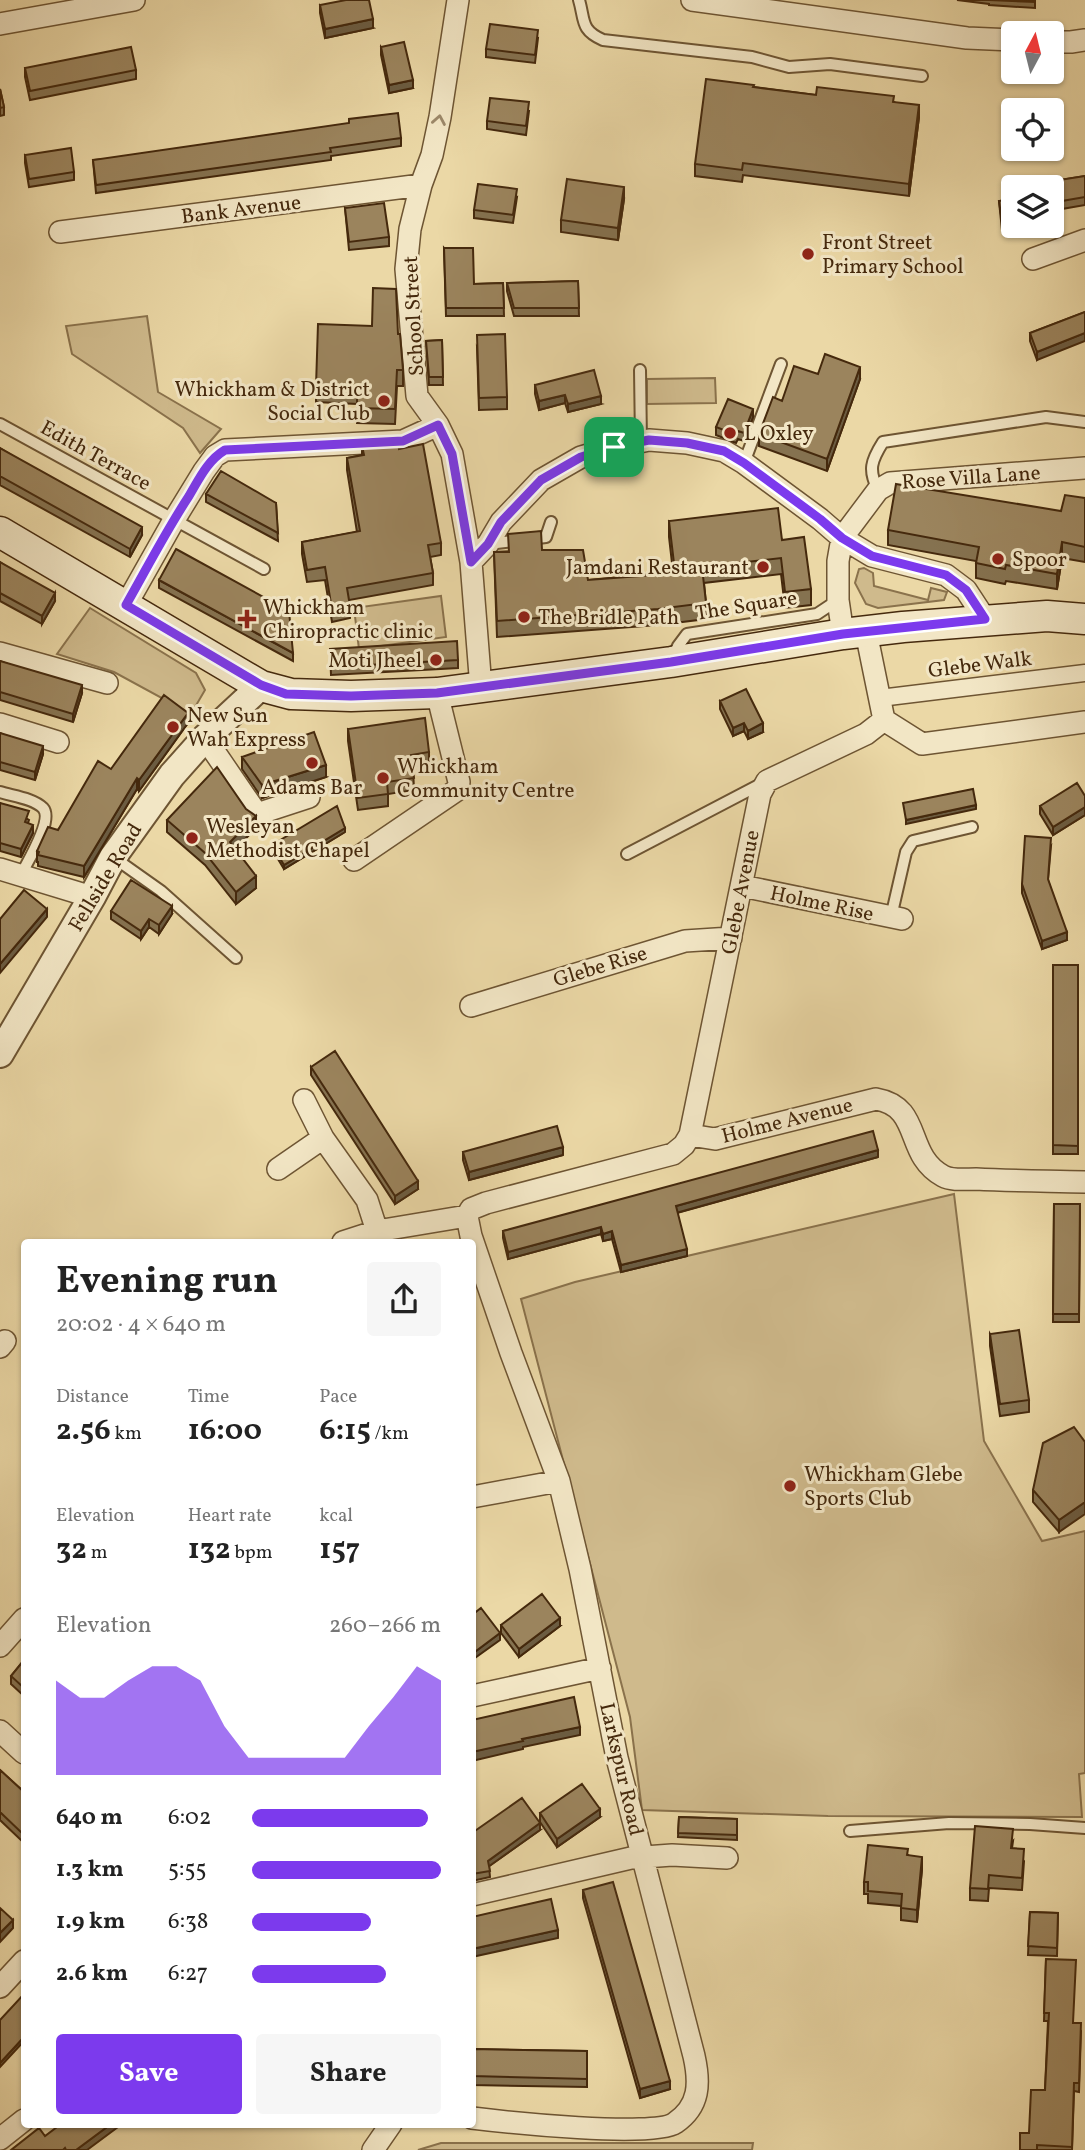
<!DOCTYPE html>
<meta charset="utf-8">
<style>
body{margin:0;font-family:Vollkorn,serif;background:#f6f6f6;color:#222;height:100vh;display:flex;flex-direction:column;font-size:26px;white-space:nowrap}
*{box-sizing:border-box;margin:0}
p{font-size:23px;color:#767676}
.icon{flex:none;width:38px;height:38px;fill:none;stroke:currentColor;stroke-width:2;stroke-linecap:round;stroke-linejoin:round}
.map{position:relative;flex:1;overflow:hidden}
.sheet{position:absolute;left:21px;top:1239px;width:455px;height:889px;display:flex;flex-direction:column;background:#fff;border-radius:7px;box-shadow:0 2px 5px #0004}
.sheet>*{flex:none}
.needle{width:46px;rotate:7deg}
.buttons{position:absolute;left:1001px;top:21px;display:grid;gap:14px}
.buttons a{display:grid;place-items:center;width:63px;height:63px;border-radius:7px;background:#fff;box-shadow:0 2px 5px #0004;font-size:35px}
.pin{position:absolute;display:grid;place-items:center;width:60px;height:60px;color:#fff;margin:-30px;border-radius:14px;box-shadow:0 4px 10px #0006}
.round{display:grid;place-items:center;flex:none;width:74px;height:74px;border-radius:7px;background:#f6f6f6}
.summary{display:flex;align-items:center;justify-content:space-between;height:119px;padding:0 35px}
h1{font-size:38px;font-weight:700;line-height:52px}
.figures{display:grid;grid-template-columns:repeat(3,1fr);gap:10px;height:119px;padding:7px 35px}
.figures div{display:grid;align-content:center}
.figures b{font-size:30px;font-weight:700}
.figures small{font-size:19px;font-weight:400}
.figures p{font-size:19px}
.chart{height:196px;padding:14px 35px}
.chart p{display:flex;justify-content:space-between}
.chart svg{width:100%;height:126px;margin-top:7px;fill:#7c3aed;opacity:.7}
.primary-button{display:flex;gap:14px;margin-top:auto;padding:14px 35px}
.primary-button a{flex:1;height:80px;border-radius:7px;background:#7c3aed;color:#fff;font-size:28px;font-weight:700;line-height:80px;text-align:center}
.primary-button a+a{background:#f6f6f6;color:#222}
ul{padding:0 35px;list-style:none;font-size:23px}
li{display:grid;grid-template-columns:112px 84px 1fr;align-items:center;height:52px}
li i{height:18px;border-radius:9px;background:#7c3aed}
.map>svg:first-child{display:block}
.green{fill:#cfba8c;stroke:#8a724c;stroke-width:2}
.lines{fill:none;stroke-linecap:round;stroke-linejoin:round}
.service-casing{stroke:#6e5533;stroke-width:14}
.pedestrian-casing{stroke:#6e5533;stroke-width:19}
.minor-casing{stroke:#6e5533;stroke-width:24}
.tertiary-casing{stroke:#6e5533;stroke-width:30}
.secondary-casing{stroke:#45290d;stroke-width:33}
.service{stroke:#f2e6c5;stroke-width:10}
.pedestrian{stroke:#f2e6c5;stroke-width:16}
.minor{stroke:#f2e6c5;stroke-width:21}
.tertiary{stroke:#f2e6c5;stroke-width:26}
.secondary{stroke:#f2e6c5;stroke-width:30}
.wall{fill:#857250;stroke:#45290d;stroke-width:2}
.shaded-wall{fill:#6c5c41;stroke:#45290d;stroke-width:2}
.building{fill:#9b845d;stroke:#45290d;stroke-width:2}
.oneway{stroke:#9c8869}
.route-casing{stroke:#fff;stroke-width:14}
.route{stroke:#7c3aed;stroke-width:9}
.poi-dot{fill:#8f2418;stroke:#f2e6c5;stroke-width:2.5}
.labels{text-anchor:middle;stroke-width:6;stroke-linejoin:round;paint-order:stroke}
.street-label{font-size:21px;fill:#45290d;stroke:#f2e6c5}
.poi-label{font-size:21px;fill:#45290d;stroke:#f2e6c5;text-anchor:start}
</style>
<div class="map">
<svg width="1085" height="2150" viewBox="0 0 1085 2150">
<rect width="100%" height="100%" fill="#ebd8a6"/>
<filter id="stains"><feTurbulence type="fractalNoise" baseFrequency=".00286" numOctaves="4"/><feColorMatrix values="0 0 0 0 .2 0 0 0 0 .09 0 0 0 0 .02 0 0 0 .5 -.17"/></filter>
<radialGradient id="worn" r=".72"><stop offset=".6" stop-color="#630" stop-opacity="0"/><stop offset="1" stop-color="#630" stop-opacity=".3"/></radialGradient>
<!-- green -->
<path class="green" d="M147,316L158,392L221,429L200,453L183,428L72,354L66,326Z
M715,378L716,403L647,404V379Z
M864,568L873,573L874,586L928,600L931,588L947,592L944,600L878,608L866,604L855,583L859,569Z
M441,596L446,637L359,649L354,608Z
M90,608L196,673L205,690L191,714L114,672L57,654Z
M954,1194L984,1441L1042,1541L1085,1531V1773L1079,1774L1082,1817L828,1816L642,1810L630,1717L521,1299L575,1282Z
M441,2143H753L752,2150H418Z"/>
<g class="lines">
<defs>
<path id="service" d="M579,0C585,20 580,30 603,40L752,57L789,67L830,64L922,76
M640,370L641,442
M0,424L264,569
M744,463L781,364
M878,490C868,470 871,461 883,442L1046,417L1085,422
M488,544L546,537L551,522
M672,659L678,646L687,634L817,614L838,600
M0,792C12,796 33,798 43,808C54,820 27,862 21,875
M627,854L761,784
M113,857L161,891L236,958
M891,917L906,852L913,841L972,827
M850,1831L949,1823L1030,1824L1085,1828"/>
<path id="pedestrian" d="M880,698L1085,673"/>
<path id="minor" d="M458,0L440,117L432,155L421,185L410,229L406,269L417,396L438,425L452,454L471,562L481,688
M692,0L967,38L1013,40
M0,24L134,0
M1052,42H1071L1085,40
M60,232L421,185
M1033,259L1085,240
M471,562L488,544L501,522L541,480L581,457L615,447L649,440L687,443L724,451L744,463L820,519L842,538L872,556L946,575L966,590L985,619
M126,605L174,520L204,471L215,456L225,450L403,441L438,425
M866,632L884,720L922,744L1085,722
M843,634L838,600V561L842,538L878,490L890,483L1085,468
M0,653L107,683
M0,724L58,742
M205,738L257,814L309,797
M354,860L457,790L459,782L437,693
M0,869L92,897
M742,886L902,919
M471,1006L685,941L731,938
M304,1100L323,1138L367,1200L377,1231
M690,1135L715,1139L876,1099C923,1107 904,1155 943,1176C952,1181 966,1179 976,1179C1012,1181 1049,1181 1085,1182
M278,1169L323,1138
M467,1216L471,1236L511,1353L559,1481L580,1569L617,1758L694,2056C700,2083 700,2106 675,2123C654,2138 505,2122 472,2118
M467,1216L471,1209L486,1203L673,1154L684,1145L690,1135L760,794L767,781L866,734L884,720
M343,1242L377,1231L467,1216
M0,1347L5,1341
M472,1497L559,1481
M0,1646L24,1619
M472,1696L600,1668
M0,1731L24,1753
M472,1895L631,1858L672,1855L727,1858
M0,1987L24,1961
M0,2139L24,2120
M373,2150L391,2124"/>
<path id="tertiary" d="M0,1054L92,897L113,857L172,775L205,738L261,686"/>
<path id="secondary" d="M0,532L261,686L291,694L351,696L437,693L671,662L843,634L903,627L1047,616L1085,619"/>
</defs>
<!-- service casing -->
<use href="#service" class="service-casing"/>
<!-- pedestrian casing -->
<use href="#pedestrian" class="pedestrian-casing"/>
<!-- minor casing -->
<use href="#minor" class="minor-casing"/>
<!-- tertiary casing -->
<use href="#tertiary" class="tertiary-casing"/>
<!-- secondary casing -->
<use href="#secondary" class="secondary-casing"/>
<!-- service -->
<use href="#service" class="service"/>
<!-- pedestrian -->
<use href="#pedestrian" class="pedestrian"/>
<!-- minor -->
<use href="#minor" class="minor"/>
<!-- tertiary -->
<use href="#tertiary" class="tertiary"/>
<!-- secondary -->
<use href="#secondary" class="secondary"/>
</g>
<!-- wall -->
<path class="wall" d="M957,0H1035V8L989,5V4Z
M320,5L373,28L325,38L320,13Z
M538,38L535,63L486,57V49Z
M381,47L413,88L389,93L381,55Z
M25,68L136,70V79L30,100L25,77Z
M754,87L816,95L894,102L919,117L909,196L743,175L742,182L695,176V164Z
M0,89L4,107V115L0,116Z
M529,111L526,135L487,129V121Z
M401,138V146L331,156V160L96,193L93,160Z
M25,155L74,172V180L29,187L25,163Z
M1085,176V205L1056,210L1053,189V181Z
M517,197L513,223L474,218V210Z
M624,199L618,240L561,232V220Z
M1013,199V226H1032L1002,230L999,201Z
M345,208L389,237V246L349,250Z
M444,248L474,284L503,283L504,316H446Z
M578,281L579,316H514L507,291V283Z
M1085,312L1037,360L1030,341V333Z
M398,334L403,370V386H397L395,424L357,423V404L316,402V386Z
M442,340L443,385H429L426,341Z
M477,347L507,397V409L479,410Z
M818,374L860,379L827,471L759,446V434L782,401Z
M535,385L601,404L568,412L565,403L539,410L535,394Z
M753,417L744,441L738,439L736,443L716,435V427Z
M362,446L399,449L441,543V555L430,557L433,573V585L349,600L350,618L332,622L325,580L307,582L302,554V542L357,532L347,470V458L362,455Z
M0,448L142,535L130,557L0,485Z
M206,494L276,503L278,541L206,502Z
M1085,498V562L1062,558L1057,589L1006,581L1005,584L976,578V561L888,545V530L1061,511Z
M669,521L782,540L811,589V605L785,608L781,574L704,583L706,603V619L658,625L497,637L494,552L542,550L588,580L673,572L669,537Z
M0,562L55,601L42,624L0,601Z
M159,580L293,653V661L159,588Z
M330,649L458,660V668L331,675Z
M0,661L82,693L73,722L0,700Z
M720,701L763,732L748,739L744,731L733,736L720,709Z
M188,723L139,791L137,789L84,877L38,866V862H37V851L58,830L111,769Z
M348,729L429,752V764L413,767L414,790L388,794V806L358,810L348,741Z
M0,733L43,754L35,780L0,770Z
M242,757L326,777L262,798L242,769Z
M1085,796V815L1053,835L1040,814V806Z
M0,803L29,820L28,823L33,833L21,857L0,851Z
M167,820L256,828L235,849L256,888L236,904L205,865L167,832Z
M345,832L284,869L272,849V845Z
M1051,846L1048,880L1067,940L1042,949L1022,893V884Z
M111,911L172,914L159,934L149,927L141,939L111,919Z
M1053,965H1078V1154H1053Z
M311,1067L418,1189L395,1204L311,1075Z
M463,1152L563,1155L469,1180L463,1160Z
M878,1157L677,1213L687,1256L621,1272L612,1239L603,1241L601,1234L508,1259L503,1238V1231Z
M1054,1204H1080L1079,1322H1053Z
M990,1334L1029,1400V1412L1000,1416L990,1346Z
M1074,1427L1059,1532L1033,1502V1490Z
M501,1625L560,1626L519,1657L501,1633Z
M24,1660V1696L11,1684V1676Z
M0,1770L24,1792V1843L0,1820Z
M540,1813L600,1817L557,1847L540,1822Z
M679,1817L737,1819V1840L678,1837Z
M540,1830L489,1866L490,1877L472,1881V1833Z
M1013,1841L1012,1848L1024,1861L1022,1890L989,1888L988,1901L970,1900V1888Z
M908,1855L922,1869L917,1922L901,1920V1906L868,1903V1894H864V1882Z
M583,1890L670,2089L640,2098L583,1898Z
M1030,1912L1058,1913L1057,1956L1028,1955Z
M1046,1959L1073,2023L1081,2031L1079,2092L1074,2091L1072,2150H1020L1029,2133L1045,2090L1048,2021H1044Z
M472,2049L587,2051V2087L472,2085Z"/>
<!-- shaded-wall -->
<path class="shaded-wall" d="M373,19V28L325,38V29Z
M413,80V88L389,93V85Z
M919,105V117L909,196V184Z
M624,187V199L618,240V228Z
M1085,333V341L1037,360V352Z
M860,367V379L827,471V459Z
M565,395V403L539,410V401Z
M601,396V404L568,412V404Z
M753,409V417L744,441V433Z
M142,527V535L130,557V549Z
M1062,542V558L1057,589V574Z
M55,593V601L42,624V616Z
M82,685V693L73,722V714Z
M188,713V723L139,791V780Z
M744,723V731L733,736V728Z
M763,723V732L748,739V731Z
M43,746V754L35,780V772Z
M326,765V777L262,798V785Z
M137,778V789L84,877V866Z
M976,805V809L906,824V820Z
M1085,807V815L1053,835V827Z
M256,816V828L230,854V842Z
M33,825V833L21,857V849Z
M345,828V832L284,869V865Z
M256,876V888L236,904V892Z
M172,906V914L159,934V925Z
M47,909V917L0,973V964Z
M149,919V927L141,939V931Z
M1067,932V940L1042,949V941Z
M563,1147V1155L469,1180V1172Z
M878,1150V1157L676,1213V1206Z
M418,1181V1189L395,1204V1196Z
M601,1227V1234L508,1259V1252Z
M612,1231V1239L603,1241V1234Z
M687,1249V1256L621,1272V1265Z
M1085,1502V1514L1059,1532V1520Z
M560,1618V1626L519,1657V1649Z
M500,1633V1640L472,1660V1654Z
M580,1727V1735L523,1747V1749L472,1761V1752L522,1739Z
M600,1809V1817L557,1847V1839Z
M540,1823V1830L488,1867V1861Z
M922,1857V1869L917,1922V1910Z
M13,1920V1928L0,1942V1933Z
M558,1930V1938L472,1957V1949Z
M24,2037V2041L0,2067V2063Z
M670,2081V2089L640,2098V2089Z
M111,2124H122L87,2150H76Z"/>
<!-- building -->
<path class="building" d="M346,0H369L373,19L325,29L320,5Z
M989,0H1035V2Z
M490,24L538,30L535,55L486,49Z
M404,42L413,80L389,85L381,47Z
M131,47L136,70L30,91L25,68Z
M706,79L754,85L753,87L816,95L817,87L894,96L893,102L919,105L909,184L743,163L742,170L695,164Z
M0,89L4,107L0,108Z
M490,98L529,102L526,126L487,121Z
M398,113L401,138L330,148L331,152L96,185L93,160L349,123V119Z
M71,148L74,172L29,179L25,155Z
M1085,176V197L1056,202L1053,181Z
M567,179L624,187L618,228L561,220Z
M478,184L517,189L513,215L474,210Z
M1013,199V220L1002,222L999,201Z
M384,203L389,237L349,242L345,208Z
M444,248H473L474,284L503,283L504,308H446Z
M578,281L579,308H514L507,283Z
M373,288L396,289L398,334H400L403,370H397L395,409L357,408V388L316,386L318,324L372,326Z
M1085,312V333L1037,352L1030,333Z
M505,334L507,397L479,398L477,335Z
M442,340L443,377H429L426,341Z
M825,354L860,367L827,459L759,434L773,397L782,401L794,366L818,374Z
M594,370L601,396L568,404L565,395L539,401L535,385Z
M728,399L753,409L744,433L738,431L736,435L716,427Z
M398,442L399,449L423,444L441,543L428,545L433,573L347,588L350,606L332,610L325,567L307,570L302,542L360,531L347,458L364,455L362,446Z
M0,448L142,527L130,549L0,476Z
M221,471L276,503L278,533L206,494Z
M896,484L1061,511L1065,495L1085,498V547L1062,542L1057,574L1006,565L1005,569L976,563L979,547L888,530Z
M778,508L782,540L804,537L811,589L785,592L781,558L702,567L706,603L658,609L497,621L494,552H509L508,534L541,531L542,550H583L588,580L654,575L675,572L669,521Z
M176,549L289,611L293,653L159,580Z
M0,562L55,593L42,616L0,593Z
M457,641L458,660L331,667L330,649Z
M0,661L82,685L73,714L0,692Z
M746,689L763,723L748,731L744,723L733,728L720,701Z
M164,695L188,713L139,780L137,778L84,866L38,855L39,852L37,851L48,827L58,830L98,761L111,769Z
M425,718L429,752L411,755L414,778L387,782L388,794L358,798L348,729Z
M314,732L326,765L262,785L242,757Z
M0,733L43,746L35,772L0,762Z
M217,767L246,809L256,816L230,842L256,876L236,892L205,853L167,820Z
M1077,783L1085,796V807L1053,827L1040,806Z
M973,789L976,805L906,820L903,803Z
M0,803L29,811L25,822L33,825L21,849L0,843Z
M337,806L345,828L284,865L272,845Z
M1025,836L1051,838L1048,879L1067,932L1042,941L1022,884Z
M131,880L172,906L159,925L149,919L141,931L111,911Z
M24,890L47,909L0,964V919Z
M1053,965H1078V1146L1053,1145Z
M335,1051L418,1181L395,1196L311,1067Z
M557,1126L563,1147L469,1172L463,1152Z
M873,1131L878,1150L676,1206L687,1249L621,1265L612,1231L603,1234L601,1227L508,1252L503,1231Z
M1054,1204H1080L1079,1314H1053Z
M1019,1330L1029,1400L1000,1404L990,1334Z
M1074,1427L1085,1442V1502L1059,1520L1033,1490L1043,1443Z
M542,1594L560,1618L519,1649L501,1625Z
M481,1608L500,1633L472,1654V1615Z
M24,1660V1688L11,1676Z
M574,1697L580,1727L522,1739L523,1741L472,1752V1720Z
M0,1770L24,1792V1835L0,1812Z
M582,1784L600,1809L557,1839L540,1813Z
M522,1798L540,1823L488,1861L490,1871L472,1874V1833Z
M679,1817L737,1819V1835L678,1833Z
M975,1826L1013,1829L1011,1848L1024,1849L1022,1878L989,1875L988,1889L970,1888Z
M868,1845L908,1849L907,1855L922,1857L917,1910L901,1908L902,1894L868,1891V1882H864Z
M613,1882L670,2081L640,2089L583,1890Z
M551,1899L558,1930L472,1949V1917Z
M0,1908L13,1920L0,1933Z
M1030,1912L1058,1913L1057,1948L1028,1946Z
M1046,1959L1076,1960L1073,2023H1081L1079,2083H1074L1072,2147L1037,2145V2150H1020V2133H1029L1031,2090H1045L1049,2013H1044Z
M24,1994V2037L0,2063V2020Z
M472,2049L587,2051V2079L472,2076Z
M61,2124H111L76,2150H66L65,2148L63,2150H11L39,2128L45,2136Z"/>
<!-- one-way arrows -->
<defs><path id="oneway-chevron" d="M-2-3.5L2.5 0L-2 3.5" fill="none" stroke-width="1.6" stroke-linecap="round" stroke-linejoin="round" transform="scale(1.75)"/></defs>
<use class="oneway" href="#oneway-chevron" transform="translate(439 120) rotate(-80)"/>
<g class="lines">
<defs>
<path id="route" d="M438,425L452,454L471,562L488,544L501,522L541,480L581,457L614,447L649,440L687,443L724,451L744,463L820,519L842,538L872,556L946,575L966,590L985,619L843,634L671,662L437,693L351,696L286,694L261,685L126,605C147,568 166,531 189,496C199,479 208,460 225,450L403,441Z"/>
</defs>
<!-- route casing -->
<use href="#route" class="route-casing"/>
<!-- route -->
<use href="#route" class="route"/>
</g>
<!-- markers -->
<g class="poi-dot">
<circle cx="808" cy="254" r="7"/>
<circle cx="384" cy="401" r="7"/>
<circle cx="730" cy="433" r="7"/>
<circle cx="998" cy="559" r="7"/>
<circle cx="763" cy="567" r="7"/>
<circle cx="524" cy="617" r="7"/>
<path d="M243.5 608.5h7v7h7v7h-7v7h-7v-7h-7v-7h7z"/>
<circle cx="436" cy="660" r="7"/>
<circle cx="173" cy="727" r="7"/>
<circle cx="312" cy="763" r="7"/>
<circle cx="383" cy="778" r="7"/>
<circle cx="192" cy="838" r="7"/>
<circle cx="790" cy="1486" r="7"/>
</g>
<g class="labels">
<!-- street labels -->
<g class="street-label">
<text transform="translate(241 209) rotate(-7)" y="7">Bank Avenue</text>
<text transform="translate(413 316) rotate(-93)" y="7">School Street</text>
<text transform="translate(96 455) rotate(29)" y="7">Edith Terrace</text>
<text transform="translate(971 477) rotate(-4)" y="7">Rose Villa Lane</text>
<text transform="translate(746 605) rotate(-9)" y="7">The Square</text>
<text transform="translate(980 664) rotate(-7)" y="7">Glebe Walk</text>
<text transform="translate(105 877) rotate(-59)" y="7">Fellside Road</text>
<text transform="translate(740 892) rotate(-79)" y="7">Glebe Avenue</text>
<text transform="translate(822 903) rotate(12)" y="7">Holme Rise</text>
<text transform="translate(600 966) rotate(-17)" y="7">Glebe Rise</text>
<text transform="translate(787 1120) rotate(-14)" y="7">Holme Avenue</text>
<text transform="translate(622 1769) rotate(77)" y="7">Larkspur Road</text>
</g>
<!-- poi labels -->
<g class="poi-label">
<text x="822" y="249">Front Street<tspan x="822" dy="24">Primary School</tspan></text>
<text x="370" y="396" text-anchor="end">Whickham &amp; District<tspan x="370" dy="24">Social Club</tspan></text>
<text x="744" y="440">L Oxley</text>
<text x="1012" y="566">Spoor</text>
<text x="749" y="574" text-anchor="end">Jamdani Restaurant</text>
<text x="263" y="614">Whickham<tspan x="263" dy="24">Chiropractic clinic</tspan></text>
<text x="538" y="624">The Bridle Path</text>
<text x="422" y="667" text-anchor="end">Moti Jheel</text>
<text x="187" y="722">New Sun<tspan x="187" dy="24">Wah Express</tspan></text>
<text x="397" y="773">Whickham<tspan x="397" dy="24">Community Centre</tspan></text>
<text x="312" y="794" text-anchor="middle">Adams Bar</text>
<text x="206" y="833">Wesleyan<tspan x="206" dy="24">Methodist Chapel</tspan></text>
<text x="804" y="1481">Whickham Glebe<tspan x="804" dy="24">Sports Club</tspan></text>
</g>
</g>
<rect width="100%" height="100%" filter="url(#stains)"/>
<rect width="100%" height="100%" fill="url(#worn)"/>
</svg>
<div class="buttons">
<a><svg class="needle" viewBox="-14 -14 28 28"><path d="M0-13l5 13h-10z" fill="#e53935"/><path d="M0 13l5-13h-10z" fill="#767676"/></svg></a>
<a><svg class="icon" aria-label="locate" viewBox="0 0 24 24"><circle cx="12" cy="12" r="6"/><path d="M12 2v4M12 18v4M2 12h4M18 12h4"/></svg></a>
<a><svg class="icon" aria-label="layers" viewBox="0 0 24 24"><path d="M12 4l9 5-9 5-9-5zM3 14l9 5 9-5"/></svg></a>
</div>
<div class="pin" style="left:614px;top:447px;background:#1e9e55"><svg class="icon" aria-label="arrive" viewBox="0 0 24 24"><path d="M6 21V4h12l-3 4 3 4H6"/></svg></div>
<section class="sheet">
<div class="summary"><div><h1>Evening run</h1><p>20:02 · 4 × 640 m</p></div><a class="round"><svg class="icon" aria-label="share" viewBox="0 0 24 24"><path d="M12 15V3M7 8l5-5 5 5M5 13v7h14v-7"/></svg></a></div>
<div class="figures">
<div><p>Distance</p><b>2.56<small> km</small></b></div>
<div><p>Time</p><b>16:00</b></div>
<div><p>Pace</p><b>6:15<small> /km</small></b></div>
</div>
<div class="figures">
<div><p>Elevation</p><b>32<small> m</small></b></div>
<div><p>Heart rate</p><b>132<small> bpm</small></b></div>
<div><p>kcal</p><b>157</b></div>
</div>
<div class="chart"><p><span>Elevation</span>260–266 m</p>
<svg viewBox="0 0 160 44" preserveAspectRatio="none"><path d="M0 44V11L10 17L20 17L30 11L40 6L50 6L60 11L70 27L80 38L90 38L100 38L110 38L120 38L130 27L140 17L150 6L160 11V44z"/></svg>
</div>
<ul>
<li><b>640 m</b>6:02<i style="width:93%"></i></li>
<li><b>1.3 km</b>5:55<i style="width:100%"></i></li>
<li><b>1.9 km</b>6:38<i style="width:63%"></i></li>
<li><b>2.6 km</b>6:27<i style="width:71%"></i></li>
</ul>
<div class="primary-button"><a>Save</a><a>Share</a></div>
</section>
</div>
